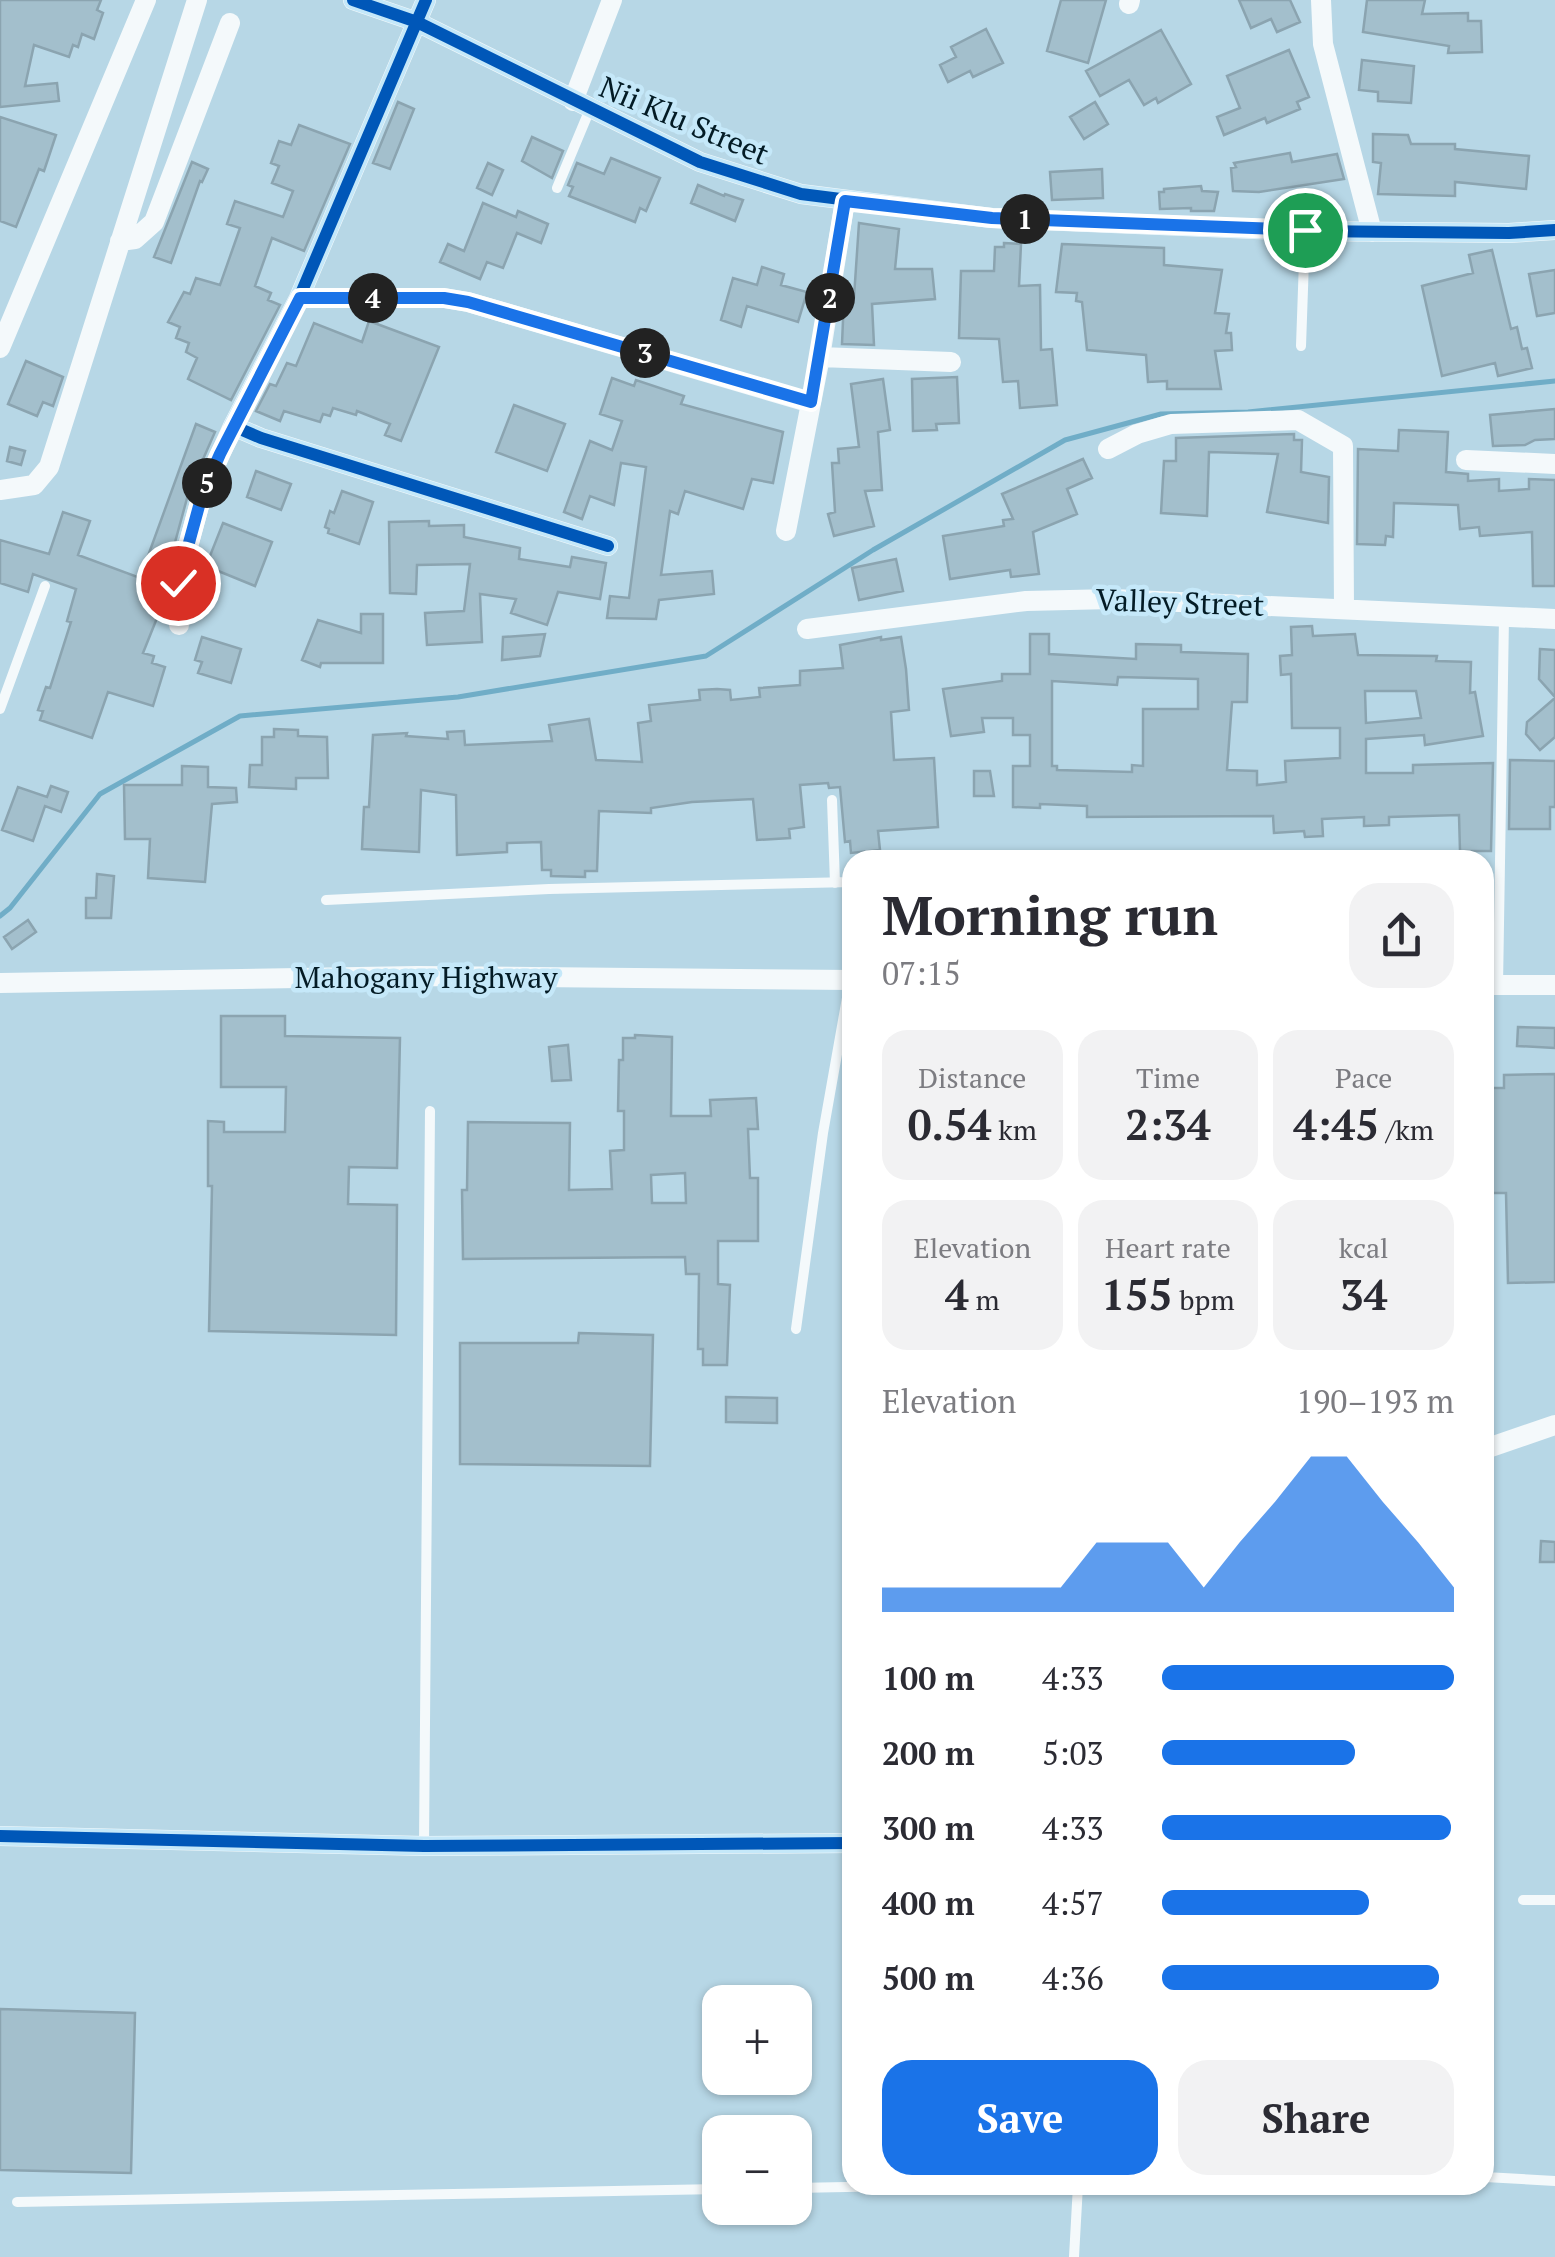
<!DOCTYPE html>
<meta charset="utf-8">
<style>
body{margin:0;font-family:"PT Serif",serif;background:#f2f2f3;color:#2b2b33;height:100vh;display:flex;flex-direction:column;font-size:38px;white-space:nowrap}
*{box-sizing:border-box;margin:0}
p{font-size:32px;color:#7c7c81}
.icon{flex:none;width:55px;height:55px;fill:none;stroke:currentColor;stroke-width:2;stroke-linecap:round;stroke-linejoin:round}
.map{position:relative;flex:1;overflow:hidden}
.sheet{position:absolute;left:842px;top:850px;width:652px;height:1345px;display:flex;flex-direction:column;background:#fff;border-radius:30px;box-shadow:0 2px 8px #0004}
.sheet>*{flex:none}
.tools{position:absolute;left:702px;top:1985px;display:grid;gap:20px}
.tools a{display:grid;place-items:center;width:110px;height:110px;border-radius:20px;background:#fff;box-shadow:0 2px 8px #0004;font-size:50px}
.pin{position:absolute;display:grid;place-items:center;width:85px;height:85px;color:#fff;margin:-42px;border:5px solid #fff;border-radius:50%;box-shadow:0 2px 10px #0007}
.km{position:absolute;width:50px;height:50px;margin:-25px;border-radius:50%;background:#222;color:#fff;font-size:28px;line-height:50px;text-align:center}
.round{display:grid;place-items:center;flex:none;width:105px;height:105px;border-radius:30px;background:#f2f2f3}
.overview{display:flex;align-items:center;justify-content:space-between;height:170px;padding:0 40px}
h1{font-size:55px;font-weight:700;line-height:75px}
.metrics{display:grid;grid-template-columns:repeat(3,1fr);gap:15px;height:170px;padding:10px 40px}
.metrics div{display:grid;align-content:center;border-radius:25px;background:#f2f2f3;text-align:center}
.metrics b{font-size:42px;font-weight:700}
.metrics small{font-size:28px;font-weight:400}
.metrics p{font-size:28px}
.chart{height:280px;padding:20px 40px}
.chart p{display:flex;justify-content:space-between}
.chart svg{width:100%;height:180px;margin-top:10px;fill:#1a73e8;opacity:.7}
.action{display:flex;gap:20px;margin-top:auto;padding:20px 40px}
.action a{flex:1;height:115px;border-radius:30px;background:#1a73e8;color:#fff;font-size:40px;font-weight:700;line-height:115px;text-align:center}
.action a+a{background:#f2f2f3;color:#2b2b33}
ul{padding:0 40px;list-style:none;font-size:32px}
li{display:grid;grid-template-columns:160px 120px 1fr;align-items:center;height:75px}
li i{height:25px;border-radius:12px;background:#1a73e8}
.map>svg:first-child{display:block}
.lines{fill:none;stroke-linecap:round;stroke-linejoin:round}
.stream{stroke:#70adc7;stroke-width:5}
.building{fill:#a3bfcc;stroke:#8ba4b0;stroke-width:2.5;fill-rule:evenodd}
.lane{stroke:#f4f9fb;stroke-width:10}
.street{stroke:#f4f9fb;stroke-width:20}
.cycleway-casing{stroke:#c5e8f9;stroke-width:19}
.cycleway{stroke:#0057b8;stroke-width:12}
.route-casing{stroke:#fff;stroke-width:20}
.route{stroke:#1a73e8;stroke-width:12}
.labels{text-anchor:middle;stroke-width:9;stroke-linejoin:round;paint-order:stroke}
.street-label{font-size:30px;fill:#031b25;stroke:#c5e8f9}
</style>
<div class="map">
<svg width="1555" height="2257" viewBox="0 0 1555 2257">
<rect width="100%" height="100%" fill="#b7d7e6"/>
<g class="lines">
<!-- stream -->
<path class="stream" d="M0,916L10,908L100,794L240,716L458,697L706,656L873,550L1065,440L1161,414L1248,412L1555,381"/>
</g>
<!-- building -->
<path class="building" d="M0,0H101L97,10L103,13L94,39L82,34L78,47L73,45L69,57L34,45L25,86L57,83L59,101L0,107Z
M1061,0H1106L1088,63L1047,51Z
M1239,0H1290L1300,22L1277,32L1271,19L1251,28Z
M1367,0H1425L1422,14L1468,13V21H1481L1482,52L1448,53L1449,46L1363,32Z
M986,29L1003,63L973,77L970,71L948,82L940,65L956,57L951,47Z
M1161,30L1191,84L1158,103L1156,98L1144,105L1129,80L1100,96L1086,71Z
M1289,50L1309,97L1297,102L1300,109L1267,123L1265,118L1224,135L1217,117L1240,108L1227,76Z
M1362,60L1414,66L1411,103L1378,101V92L1359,90Z
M398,102L414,109L390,169L373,163Z
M1095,102L1108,124L1084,139L1070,117Z
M0,117L56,135L44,171L39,169L16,227L0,221Z
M299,125L350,144L304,251L272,238L255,286L271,293L268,300L280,305L231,400L188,379L197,358L186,352L189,343L176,338L180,327L168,322L184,292L190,294L196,278L220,285L240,228L227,224L235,201L283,217L293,191L272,183L279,166L271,163L279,141L291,145Z
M1373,134L1408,135L1411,144H1455V149L1529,156L1526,189L1455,182V196L1378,194L1381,163L1373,162Z
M532,137L563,151L552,178L522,161Z
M1290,153L1292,162L1337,154L1344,179L1259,192L1233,191L1231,168L1236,167L1234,163Z
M611,158L660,178L646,211L640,208L635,222L569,196L573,187L568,185L577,163L604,174Z
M192,162L208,169L202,182L200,181L171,263L154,257Z
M488,163L503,170L492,195L477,188Z
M1102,169L1103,198L1052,200L1050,172Z
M698,185L724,196L725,194L743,200L735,221L691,203Z
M1201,186L1202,191L1218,192L1214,211H1191V208L1160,209L1159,192H1164V189Z
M483,203L516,217L518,211L548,224L541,243L517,233L503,268L487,262L480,279L440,262L448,244L464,251Z
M859,223L899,229L895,269H932L935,299L872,304L874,345L842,344L844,297H854Z
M1004,243L1021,244L1019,286L1040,285L1041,350L1052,349L1057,405L1020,408L1018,381L1003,382L999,339L959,338L961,271H994L995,247H1004Z
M1062,244L1164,248V265L1222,270L1215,313L1229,314L1226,333H1231L1232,350L1215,351L1221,389H1167V381L1148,382L1146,355L1087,350L1082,302L1076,301L1077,293L1056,292Z
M1492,250L1511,329L1517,327L1522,349L1527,348L1532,368L1498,376L1495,363L1442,376L1422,286L1473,273L1469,255Z
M762,267L784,274L781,285L807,292L798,322L747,306L741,327L721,320L733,278L757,285Z
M1555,270V313L1537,316L1529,274Z
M369,321L439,347L401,441L385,435L390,424L357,411L356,415L333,408L330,416L323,414L320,422L284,411L280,421L256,411L270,384L276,386L287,363L296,366L314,323L362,342Z
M26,361L63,377L53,406L43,402L37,416L8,404Z
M957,377L959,423L936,424L937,430L913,431L912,379Z
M612,378L634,386L636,380L684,396L681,404L783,432L773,483L752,479L743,509L685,491L678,514L670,511L661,575L712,571L714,594L659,600L656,619L607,618L610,596L629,598L646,467L621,463L614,505L590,496L582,519L564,512L590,441L612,450L622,421L600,414Z
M883,379L890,430L878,432L882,490L865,491L874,526L834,536L828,514L835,512L832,463H839L838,449L859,447L851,384Z
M514,405L565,424L547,471L496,452Z
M1555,409V439L1535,440L1525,445L1493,446L1490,415Z
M196,424L215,432L189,491L165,579V598L143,653L154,656L152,663L165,667L153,706L108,692L92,738L40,720L43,711L38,710L46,687L50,688L71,622L67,621L76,589L33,574L28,592L0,583V540L49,554L63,512L90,521L78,555L140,578Z
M1399,430L1448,432L1446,472L1468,474V481L1499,479V491L1529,489V479L1555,480V586H1533L1532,532L1480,536L1479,527L1460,529L1458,505L1394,503L1393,537L1386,536L1385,545L1357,544L1358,449L1398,451Z
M1294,434V440H1302L1301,472L1329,477L1328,523L1267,512L1278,454L1209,452L1207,516L1161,513L1164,461H1176V438Z
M10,447L25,451L21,465L7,461Z
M1083,459L1092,478L1067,489L1077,514L1033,532L1039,574L1011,577L1010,570L950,579L943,536L1004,526L1003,520L1013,519L1002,494Z
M256,471L291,484L281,510L247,497Z
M342,491L373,502L359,544L328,533L329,529L325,527L330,511L334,513Z
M429,521V526L464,525V537L520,548L519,559L570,567L572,557L606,563L600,599L558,592L547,625L511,613L516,599L480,594L482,642L427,645L425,613L464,611L470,564L417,565L416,594L390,593L389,522Z
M223,523L272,542L255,586L206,566Z
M896,559L903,591L859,600L852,568Z
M361,614H383V663H321L320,667L302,660L318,620L361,633Z
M1312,626L1313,636L1355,634L1358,655L1437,656L1436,661L1471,662L1470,693L1475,692L1483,736L1425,745L1424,735L1366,739V773H1413V765L1493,763L1491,851H1460L1459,815L1389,817V825L1364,826V817L1322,819L1323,836L1305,837L1304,831L1274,833L1273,816L1087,817V806L1040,804V808L1013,807V766H1030V735H1013V718H982L984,732L951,736L943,689L1002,681V674H1030V634H1049V654L1136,659V644L1181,645V652L1248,654L1247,702H1232L1227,770L1257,771V785L1286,782L1285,761L1340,758V728H1292L1291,674L1281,675L1280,656L1292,655L1291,627ZM1118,677L1198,679V709H1143V766L1132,765V772L1057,770V766H1052V681L1117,685ZM1365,691H1416L1421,718L1366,723Z
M545,634L540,656L502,660L503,637Z
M202,637L241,649L231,683L198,673L202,662L195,660Z
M881,637V640L901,637L906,669L909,710L891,712L894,760L934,758L938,827L878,831L880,850L851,853L850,841L845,842L840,787L829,788L828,783L800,785L804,827L789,829L790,838L757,840L753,799L692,802L651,808V813L599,811L597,871H585V877L551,876V870H542L541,842L507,843V852L457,855L456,795L421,790L419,852L362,849L364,807H369L373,735L407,733L406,736L448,739L447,732L464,731L465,745L552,741L549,725L589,719L596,760L642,762L638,723L651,721L649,705L700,700L699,690L717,689L730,690L731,700L760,697L759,688L800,685V671L843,668L840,645Z
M1540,649L1555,650V697L1539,679Z
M1555,698V737L1540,750L1526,734L1527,722Z
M274,729L298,730V736L327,737L328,778H296V789L249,787L250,765H262V737H274Z
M1510,760L1555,761V807H1550V829H1509Z
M182,766L208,767V787L236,788L237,802L212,804L205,882L148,878L150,839H125L124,785H182Z
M974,771H990L994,796H974Z
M51,786L68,792L61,812L45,806L33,841L2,830L18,787L47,797Z
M97,874L114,876L111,918H86V898H96Z
M28,920L36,932L12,949L4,937Z
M221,1016H285V1036L400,1038L397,1168L349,1167L348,1204L397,1205L396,1335L209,1331L212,1186H208V1121L224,1122V1132H285L286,1087H221Z
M1518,1027L1555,1028V1048L1517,1046Z
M635,1035L672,1037L671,1116H711L710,1100L756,1098L758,1129H748L750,1178H758V1241H718V1284L730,1285L727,1365H703V1349H698L699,1274H686L685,1257L463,1259L462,1190H467L468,1122L570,1123L569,1190L612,1189L610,1151L624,1150V1111H618L619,1060H623V1038H635ZM685,1173L686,1203H652L651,1175Z
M568,1045L571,1080L552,1081L549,1047Z
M1555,1074V1282L1508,1283L1506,1193H1485V1088H1504V1075Z
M579,1333L653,1335L650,1466L460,1464V1343H578Z
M726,1397L777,1398V1423L726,1422Z
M1541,1541L1555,1542V1562H1540Z
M0,2009L135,2013L131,2173L0,2170Z"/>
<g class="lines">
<!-- lane -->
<path class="lane" d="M557,188L590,109
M1301,346L1305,232
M0,709L45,586
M832,800L835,883
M326,900L549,889L852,882
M1498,985L1504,617
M796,1329L823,1133L850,981
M1485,1651L1489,1449
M424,1846L430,1111
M1523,1900H1555
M1485,2177L1555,2181
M795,2188L948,2185
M17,2202L720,2189
M1074,2257L1078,2185"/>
<!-- street -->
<path class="street" d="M353,0L417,22L700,162L801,194L991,218L1305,231L1509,233L1555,230
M426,0L299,298L233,426L261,438L608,546
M1321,0L1323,44L1372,232
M1129,4L1130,0
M573,101L612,0
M120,241L135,239L154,222L230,23
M299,298H444L468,302L811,403
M0,348L146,0
M820,357L951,362
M1108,449L1137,434L1171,424L1298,420L1343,446L1344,608
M1466,460L1555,464
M0,490L34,485L49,467L197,0
M786,531L820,357L845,201
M179,625L178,583L202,495L233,426
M807,629L1026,601L1113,599L1555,619
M0,983L418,976L852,980
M1485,985H1555
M1485,1449L1555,1425
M0,1836L424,1846L852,1843"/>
<defs>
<path id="cycleway" d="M353,0L417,22L700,162L801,194L991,218L1305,231L1509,233L1555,230
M426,0L299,298L233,426L261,438L608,546
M0,1836L424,1846L852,1843"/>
</defs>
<!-- cycleway casing -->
<use href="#cycleway" class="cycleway-casing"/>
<!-- cycleway -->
<use href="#cycleway" class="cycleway"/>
</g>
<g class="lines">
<defs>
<path id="route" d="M178,583L202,495L220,454L300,298H444L468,302L811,402L845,201L992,218L1305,230"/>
</defs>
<!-- route casing -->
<use href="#route" class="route-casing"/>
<!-- route -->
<use href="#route" class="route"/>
</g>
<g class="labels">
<!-- street labels -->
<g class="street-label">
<text transform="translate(684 121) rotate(23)" y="10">Nii Klu Street</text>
<text transform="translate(1180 603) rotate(2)" y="10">Valley Street</text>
<text x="426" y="988">Mahogany Highway</text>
</g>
</g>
</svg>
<div class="tools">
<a>+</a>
<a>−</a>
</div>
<div class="pin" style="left:1305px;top:230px;background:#1e9e55"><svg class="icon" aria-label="arrive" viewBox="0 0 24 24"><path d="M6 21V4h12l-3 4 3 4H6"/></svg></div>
<div class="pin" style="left:178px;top:583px;background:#d93025"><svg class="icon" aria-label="check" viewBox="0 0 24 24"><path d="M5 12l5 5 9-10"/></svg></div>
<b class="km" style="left:1025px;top:219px">1</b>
<b class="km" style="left:830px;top:298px">2</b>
<b class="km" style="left:645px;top:353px">3</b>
<b class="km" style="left:373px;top:298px">4</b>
<b class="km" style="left:207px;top:483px">5</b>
<section class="sheet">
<div class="overview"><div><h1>Morning run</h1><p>07:15</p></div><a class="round"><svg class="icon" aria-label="share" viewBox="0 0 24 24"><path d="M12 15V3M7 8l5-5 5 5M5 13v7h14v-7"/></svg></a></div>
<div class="metrics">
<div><p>Distance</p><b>0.54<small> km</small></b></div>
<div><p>Time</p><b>2:34</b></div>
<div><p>Pace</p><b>4:45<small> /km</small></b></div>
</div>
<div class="metrics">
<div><p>Elevation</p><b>4<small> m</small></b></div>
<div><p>Heart rate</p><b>155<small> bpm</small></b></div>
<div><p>kcal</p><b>34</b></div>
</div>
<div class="chart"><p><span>Elevation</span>190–193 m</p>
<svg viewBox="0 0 160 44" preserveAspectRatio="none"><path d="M0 44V38L10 38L20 38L30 38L40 38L50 38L60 27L70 27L80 27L90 38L100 27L110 17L120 6L130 6L140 17L150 27L160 38V44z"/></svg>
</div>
<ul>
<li><b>100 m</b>4:33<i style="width:100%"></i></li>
<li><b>200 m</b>5:03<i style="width:66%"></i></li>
<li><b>300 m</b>4:33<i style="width:99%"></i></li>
<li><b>400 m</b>4:57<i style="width:71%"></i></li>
<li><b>500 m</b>4:36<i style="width:95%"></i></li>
</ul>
<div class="action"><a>Save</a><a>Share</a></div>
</section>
</div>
